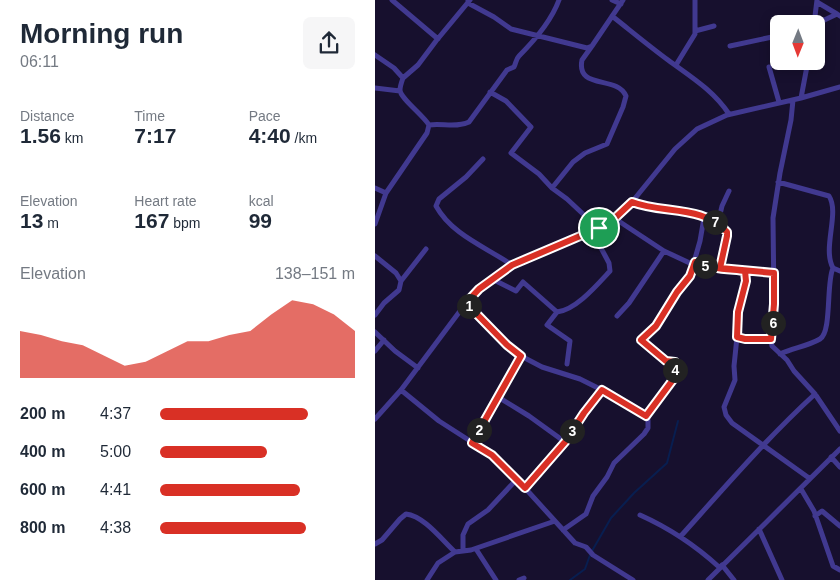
<!DOCTYPE html>
<meta charset="utf-8">
<style>
body{margin:0;font-family:Helvetica,sans-serif;background:#f6f6f7;color:#1f2937;height:100vh;display:flex;flex-direction:column;font-size:19px;white-space:nowrap}
*{box-sizing:border-box;margin:0}
p{font-size:16px;color:#747a83}
.icon{flex:none;width:28px;height:28px;fill:none;stroke:currentColor;stroke-width:2;stroke-linecap:round;stroke-linejoin:round}
.map{position:relative;flex:1;overflow:hidden}
.side{display:flex;flex-direction:column;background:#fff;width:375px}
.side>*{flex:none}
.needle{width:32px;rotate:181deg}
.controls{position:absolute;left:395px;top:15px;display:grid;gap:10px}
.controls a{display:grid;place-items:center;width:55px;height:55px;border-radius:8px;background:#fff;box-shadow:0 2px 12px #0003;font-size:25px}
.pin{position:absolute;display:grid;place-items:center;width:42px;height:42px;color:#fff;margin:-21px;border:2px solid #fff;border-radius:50%;box-shadow:0 1px 5px #0007}
.km{position:absolute;width:25px;height:25px;margin:-12px;border-radius:50%;background:#222;color:#fff;font-size:14px;line-height:25px;text-align:center}
.round{display:grid;place-items:center;flex:none;width:52px;height:52px;border-radius:8px;background:#f6f6f7}
.headline{display:flex;align-items:center;justify-content:space-between;height:85px;padding:0 20px}
h1{font-size:28px;font-weight:800;line-height:38px}
.stats{display:grid;grid-template-columns:repeat(3,1fr);gap:8px;height:85px;padding:5px 20px}
.stats div{display:grid;align-content:center}
.stats b{font-size:21px;font-weight:800}
.stats small{font-size:14px;font-weight:400}
.stats p{font-size:14px}
.chart{height:140px;padding:10px 20px}
.chart p{display:flex;justify-content:space-between}
.chart svg{width:100%;height:90px;margin-top:5px;fill:#d93025;opacity:.7}
ul{padding:0 20px;list-style:none;font-size:16px}
li{display:grid;grid-template-columns:80px 60px 1fr;align-items:center;height:38px}
li i{height:12px;border-radius:6px;background:#d93025}
main{display:flex;flex:1;min-height:0}
.map>svg:first-child{display:block}
.lines{fill:none;stroke-linecap:round;stroke-linejoin:round}
.stream{stroke:#081e50;stroke-width:2}
.minor{stroke:#413990;stroke-width:5}
.route-casing{stroke:#fff;stroke-width:10}
.route{stroke:#d93025;stroke-width:6}
</style>
<main>
<section class="side">
<div class="headline"><div><h1>Morning run</h1><p>06:11</p></div><a class="round"><svg class="icon" aria-label="share" viewBox="0 0 24 24"><path d="M12 15V3M7 8l5-5 5 5M5 13v7h14v-7"/></svg></a></div>
<div class="stats">
<div><p>Distance</p><b>1.56<small> km</small></b></div>
<div><p>Time</p><b>7:17</b></div>
<div><p>Pace</p><b>4:40<small> /km</small></b></div>
</div>
<div class="stats">
<div><p>Elevation</p><b>13<small> m</small></b></div>
<div><p>Heart rate</p><b>167<small> bpm</small></b></div>
<div><p>kcal</p><b>99</b></div>
</div>
<div class="chart"><p><span>Elevation</span>138–151 m</p>
<svg viewBox="0 0 160 44" preserveAspectRatio="none"><path d="M0 44V21L10 23L20 26L30 28L40 33L50 38L60 36L70 31L80 26L90 26L100 23L110 21L120 13L130 6L140 8L150 13L160 21V44z"/></svg>
</div>
<ul>
<li><b>200 m</b>4:37<i style="width:76%"></i></li>
<li><b>400 m</b>5:00<i style="width:55%"></i></li>
<li><b>600 m</b>4:41<i style="width:72%"></i></li>
<li><b>800 m</b>4:38<i style="width:75%"></i></li>
</ul>
</section>
<div class="map">
<svg width="465" height="580" viewBox="0 0 465 580">
<rect width="100%" height="100%" fill="#17102e"/>
<g class="lines">
<!-- stream -->
<path class="stream" d="M217,551L236,518L259,493L292,463L303,421
M195,580L210,569L215,555"/>
<!-- minor -->
<path class="minor" d="M17,0L63,39
M93,0V3L119,17L136,29L212,48L217,46L248,0
M237,0L246,4
M442,2L462,14
M237,16C256,31 274,46 293,60C316,77 338,90 354,114
M439,24L442,0
M441,24L462,14L465,16
M320,31L339,26
M355,46L397,37L404,38
M0,55L19,68L28,78C27,81 25,86 25,90C25,98 48,115 54,125L52,133L11,193L0,224
M301,65L320,34V0
M394,67L404,102
M28,78L43,65L61,41L95,0
M0,88L25,91
M115,92L131,101L156,127L136,153L164,174L177,188L192,199L223,228
M426,98L433,61
M418,100L416,120L405,173L398,218L399,304L396,340L397,346L412,360L419,371L440,394L465,431
M54,125C67,123 82,128 94,122L132,70L139,67C141,63 141,59 144,56C159,41 176,22 184,0
M108,159L91,177L64,199L61,206C77,235 111,247 137,265
M403,182L454,196C465,213 447,248 458,268C451,283 457,332 445,339C433,346 418,348 405,354
M0,188L11,193
M177,188L198,162L210,153L232,144L248,107L251,96C242,75 201,90 207,60L217,46
M257,202C287,214 328,206 352,232V236L345,268
M239,218L289,251L319,265
M343,223L347,206L354,191
M0,256L21,273L26,281L24,290L9,303L0,315
M320,262L331,267L399,273
M458,268L465,271
M370,271L371,281L363,312L362,337L370,339H396
M117,279L141,291L148,282L182,312C201,310 222,285 235,271L234,263L217,231
M26,281L51,249
M91,303L132,345L146,356L167,367L205,379L227,390L267,413L273,420V428L269,434L239,463L232,477L218,496L211,514L188,530
M182,312L172,325L195,341L192,364
M242,316L254,303L289,251
M0,332L20,351L43,368
M362,337L359,366L360,380L349,407L351,415L357,423L434,478
M0,351L9,340
M26,390L64,421L117,455L150,488L200,543L211,547L218,555L258,580
M123,397L154,416L190,442
M271,416L300,377V362L291,361L266,340L281,325L302,292L315,276L325,241L329,218
M0,419L26,390L91,303L105,289L137,265L217,231L239,218L257,202L300,149L322,129L352,115L426,98L465,87
M97,443L146,356
M456,457L465,467
M150,488L190,442L209,413L227,390
M426,489L439,511L458,566L465,570
M265,515C294,528 321,546 344,567
M440,516L447,511L465,526
M384,529L407,580
M305,537C349,488 392,438 440,394
M0,544L7,540L25,519L31,514C49,516 67,540 80,552
M101,549L121,580
M88,551V535L93,524L113,510L142,479
M347,565L359,580
M52,580L63,563L80,552L96,550L180,521
M144,580L149,578
M333,580L465,449"/>
</g>
<g class="lines">
<defs>
<path id="route" d="M224,228L137,265L104,289L91,303L132,345L146,356L97,443L117,455L150,488L190,442L209,413L227,390L271,416L300,377V362L291,361L266,340L281,326L302,292L315,276L320,262C335,269 353,269 370,271L371,281L363,312L362,337L370,339H396L399,304V273L345,268L352,236V232C328,205 288,214 257,202L240,218L224,228"/>
</defs>
<!-- route casing -->
<use href="#route" class="route-casing"/>
<!-- route -->
<use href="#route" class="route"/>
</g>
</svg>
<div class="controls">
<a><svg class="needle" viewBox="-14 -14 28 28"><path d="M0-13l5 13h-10z" fill="#e53935"/><path d="M0 13l5-13h-10z" fill="#747a83"/></svg></a>
</div>
<div class="pin" style="left:224px;top:228px;background:#1e9e55"><svg class="icon" aria-label="arrive" viewBox="0 0 24 24"><path d="M6 21V4h12l-3 4 3 4H6"/></svg></div>
<b class="km" style="left:94px;top:306px">1</b>
<b class="km" style="left:104px;top:430px">2</b>
<b class="km" style="left:197px;top:431px">3</b>
<b class="km" style="left:300px;top:370px">4</b>
<b class="km" style="left:330px;top:266px">5</b>
<b class="km" style="left:398px;top:323px">6</b>
<b class="km" style="left:340px;top:222px">7</b>
</div>
</main>
